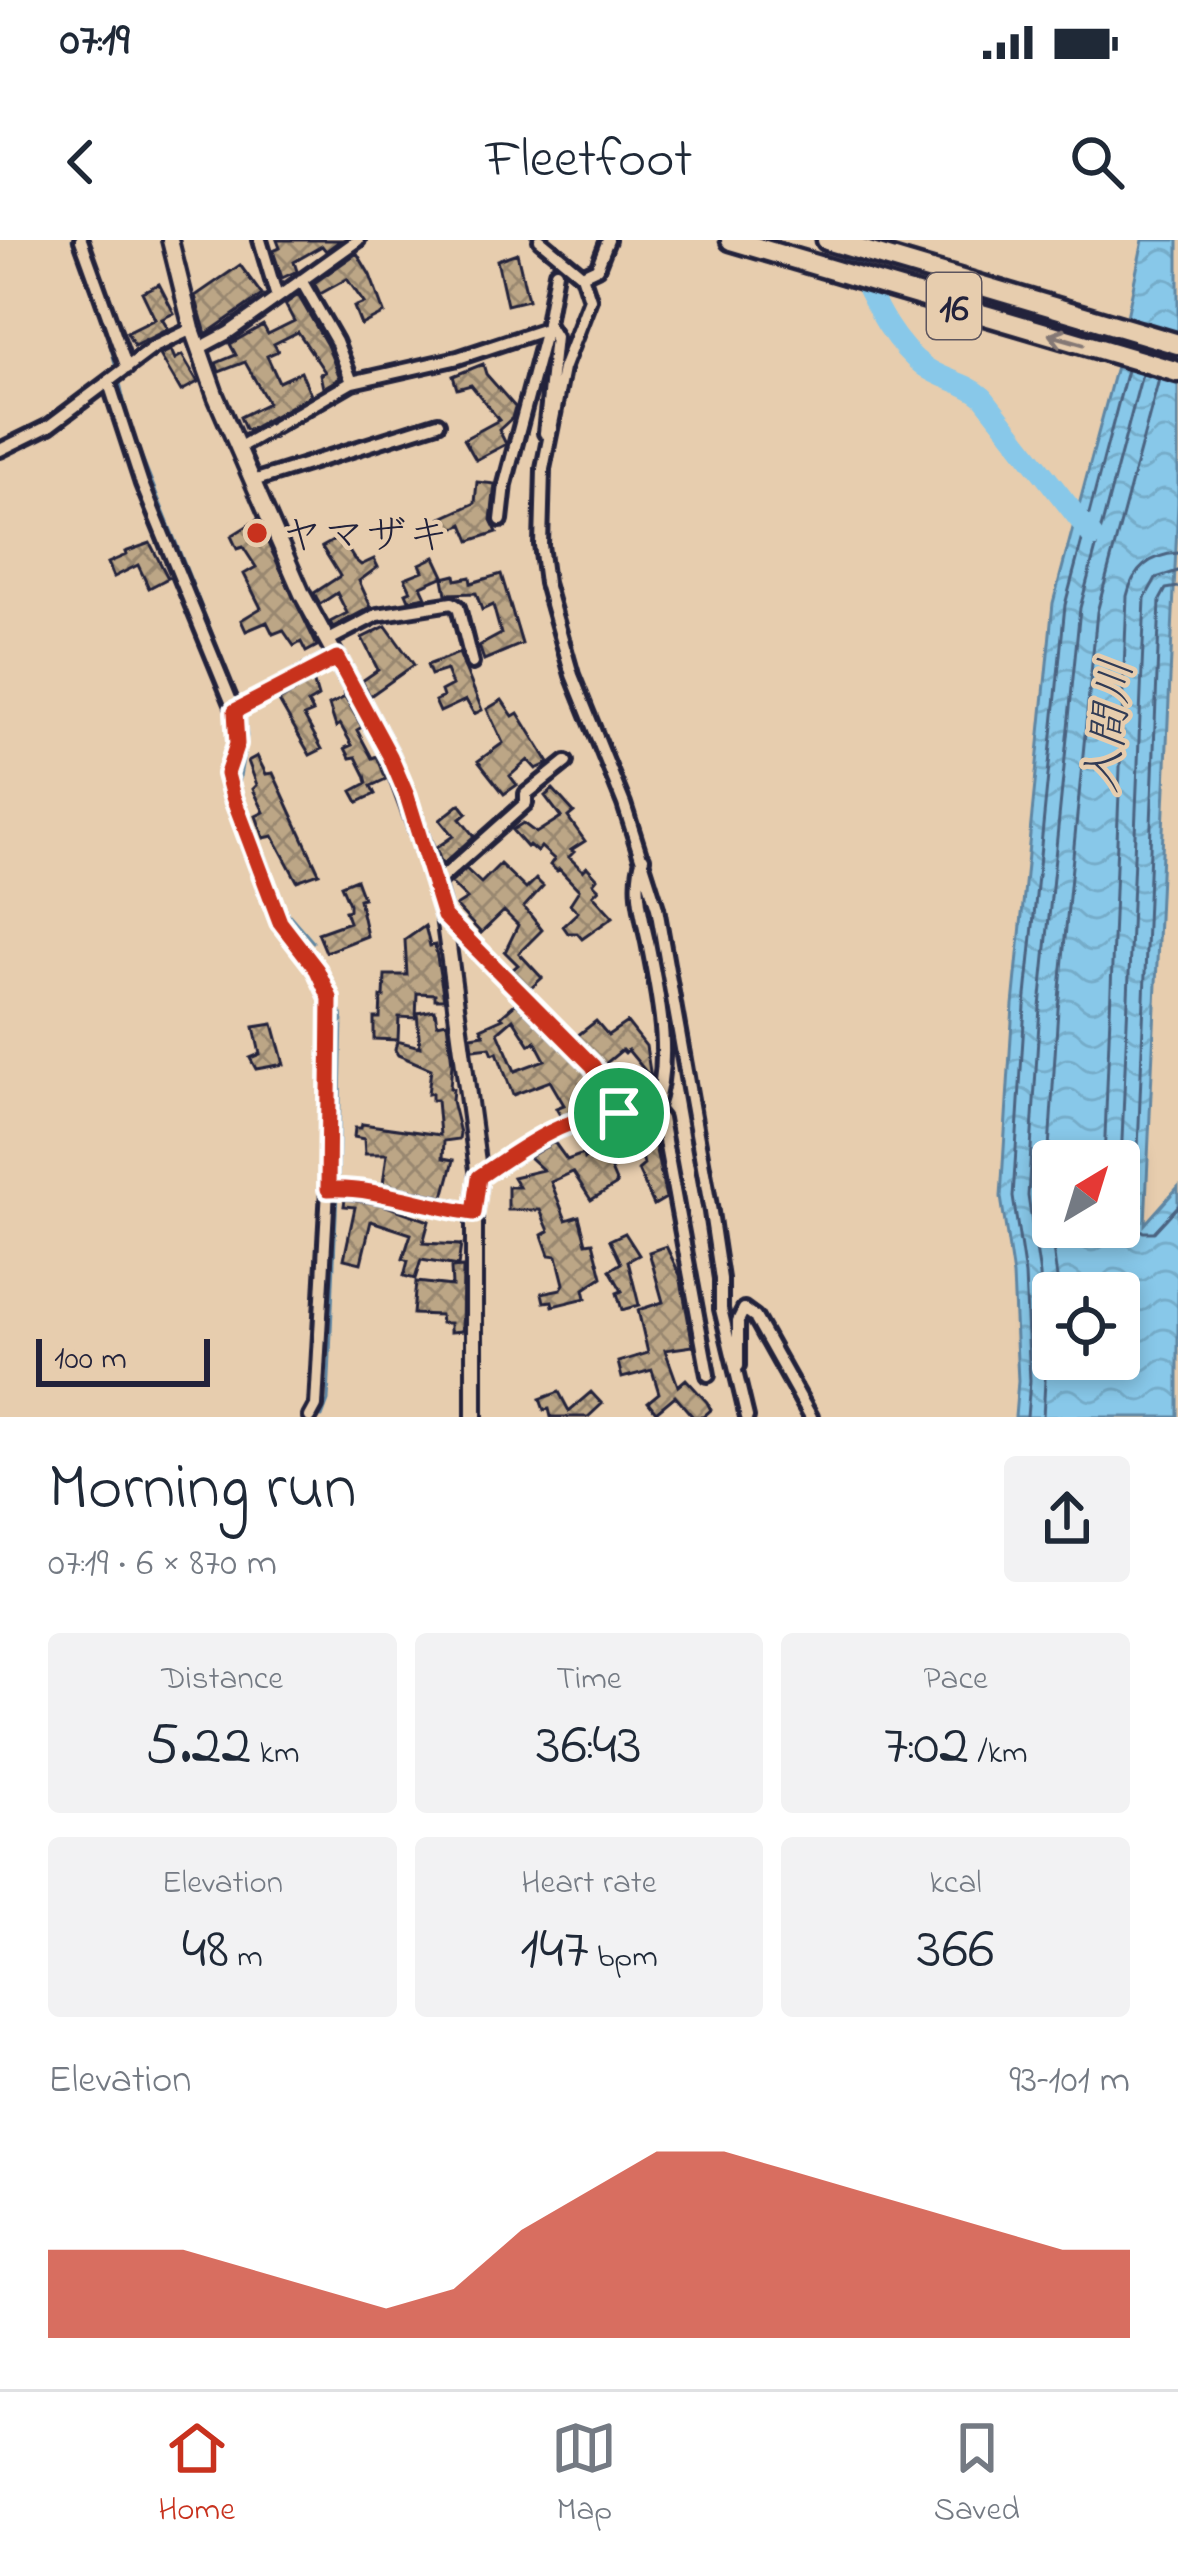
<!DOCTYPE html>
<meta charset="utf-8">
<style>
body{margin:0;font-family:"Indie Flower","Klee One",sans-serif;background:#f2f2f3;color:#1f2937;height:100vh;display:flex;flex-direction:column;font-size:45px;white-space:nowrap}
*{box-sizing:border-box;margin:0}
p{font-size:39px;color:#747a83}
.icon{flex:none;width:66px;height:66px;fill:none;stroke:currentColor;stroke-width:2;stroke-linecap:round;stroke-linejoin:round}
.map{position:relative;height:1177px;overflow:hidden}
.drawer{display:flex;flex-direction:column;background:#fff;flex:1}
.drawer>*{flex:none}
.needle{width:78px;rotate:38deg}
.buttons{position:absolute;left:1032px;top:900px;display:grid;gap:24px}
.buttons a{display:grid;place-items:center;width:108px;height:108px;border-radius:12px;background:#fff;box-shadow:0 6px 18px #0003;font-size:60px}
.scale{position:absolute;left:36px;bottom:30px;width:174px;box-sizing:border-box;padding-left:12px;border:6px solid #22223b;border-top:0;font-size:33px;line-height:42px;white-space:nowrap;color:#22223b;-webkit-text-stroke:9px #e7cdae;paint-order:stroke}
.pin{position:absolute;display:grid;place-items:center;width:102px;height:102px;color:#fff;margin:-51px;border:6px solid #fff;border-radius:50%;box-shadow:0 3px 12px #0007}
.round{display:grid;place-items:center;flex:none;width:126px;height:126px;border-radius:12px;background:#f2f2f3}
.summary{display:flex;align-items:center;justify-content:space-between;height:204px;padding:0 48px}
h1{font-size:66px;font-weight:600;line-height:90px}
.stats{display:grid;grid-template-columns:repeat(3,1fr);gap:18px;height:204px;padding:12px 48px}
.stats div{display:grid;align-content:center;border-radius:12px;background:#f2f2f3;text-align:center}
.stats b{font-size:60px;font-weight:600}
.stats small{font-size:33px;font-weight:400}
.stats p{font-size:33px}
.chart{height:336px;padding:24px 48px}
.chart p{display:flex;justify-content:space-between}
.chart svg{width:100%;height:216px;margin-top:12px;fill:#c8321e;opacity:.7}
.status{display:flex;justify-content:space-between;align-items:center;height:84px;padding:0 60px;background:#fff;direction:ltr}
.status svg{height:33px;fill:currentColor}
header{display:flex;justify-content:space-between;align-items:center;height:156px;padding:0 48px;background:#fff;font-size:54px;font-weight:600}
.tab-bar{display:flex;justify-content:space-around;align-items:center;height:168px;border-top:3px solid #e0e1e3;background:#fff;font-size:33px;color:#747a83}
.tab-bar a{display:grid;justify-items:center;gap:6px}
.tab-bar .on{color:#c8321e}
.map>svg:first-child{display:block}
.water{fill:url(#water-waves);stroke:#5f86a3;stroke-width:3;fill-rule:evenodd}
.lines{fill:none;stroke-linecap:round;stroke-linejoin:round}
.shore{stroke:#4b6481;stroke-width:3}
.stream{stroke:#5f86a3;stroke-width:3}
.river{stroke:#88c8e9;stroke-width:21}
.building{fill:url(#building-cross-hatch);stroke:#22223b;stroke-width:3;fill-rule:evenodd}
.minor-casing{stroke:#22223b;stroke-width:20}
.tertiary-casing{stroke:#22223b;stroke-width:22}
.trunk-casing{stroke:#22223b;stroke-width:27}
.minor{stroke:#e7cdae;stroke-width:10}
.tertiary{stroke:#e7cdae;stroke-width:14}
.trunk{stroke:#e7cdae;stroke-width:18}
.oneway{stroke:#847874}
.route-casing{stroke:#fff;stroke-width:24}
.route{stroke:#c8321e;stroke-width:15}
.poi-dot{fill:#c8321e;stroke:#e7cdae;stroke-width:4.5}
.labels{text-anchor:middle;stroke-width:9;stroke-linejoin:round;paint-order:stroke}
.shield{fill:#e7cdae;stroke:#5d555e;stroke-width:3}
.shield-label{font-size:39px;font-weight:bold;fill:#22223b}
.poi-label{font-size:42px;fill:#22223b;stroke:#e7cdae;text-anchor:start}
.water-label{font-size:45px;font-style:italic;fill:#313b55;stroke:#e7cdae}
</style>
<div class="status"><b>07:19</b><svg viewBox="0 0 49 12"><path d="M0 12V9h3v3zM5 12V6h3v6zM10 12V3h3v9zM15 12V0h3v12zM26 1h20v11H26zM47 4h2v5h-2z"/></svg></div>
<header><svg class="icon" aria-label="back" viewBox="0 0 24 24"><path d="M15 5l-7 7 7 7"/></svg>Fleetfoot<svg class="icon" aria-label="search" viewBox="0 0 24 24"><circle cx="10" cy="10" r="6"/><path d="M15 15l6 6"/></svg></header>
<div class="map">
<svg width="1178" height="1177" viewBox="0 0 1178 1177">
<defs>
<pattern id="water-waves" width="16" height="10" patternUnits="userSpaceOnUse" patternTransform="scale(3)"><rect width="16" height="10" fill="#88c8e9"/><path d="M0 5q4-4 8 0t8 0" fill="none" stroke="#75acc9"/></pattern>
<pattern id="building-cross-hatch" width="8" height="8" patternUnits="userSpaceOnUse" patternTransform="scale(3)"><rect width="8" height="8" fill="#bca686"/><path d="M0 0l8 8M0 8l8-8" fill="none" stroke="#98876f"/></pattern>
</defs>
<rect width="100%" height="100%" fill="#e7cdae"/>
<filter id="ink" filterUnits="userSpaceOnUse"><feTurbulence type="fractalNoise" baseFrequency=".00833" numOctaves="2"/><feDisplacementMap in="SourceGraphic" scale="24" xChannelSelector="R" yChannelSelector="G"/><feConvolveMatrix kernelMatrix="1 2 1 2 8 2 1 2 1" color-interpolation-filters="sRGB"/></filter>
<g filter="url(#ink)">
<!-- water -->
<path class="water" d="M1143,0H1178V263L1145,984L1178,947V1177H1015L1018,1141L1013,1036L1001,957L1013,765L1053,363L1119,115ZM1053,921H1119V987H1053ZM1053,1053H1119V1119H1053Z"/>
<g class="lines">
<!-- shore -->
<path class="shore" d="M1178,347L1166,349L1160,360L1135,984L1143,992H1154L1178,966
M1104,921L1127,356C1133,329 1150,315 1178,313
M1119,971L1145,358L1156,338L1178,331
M1059,1053L1046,955L1058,769L1097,372L1159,139
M1027,1177L1030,1141L1025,1035L1013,957L1025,766L1065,365L1127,130
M1043,1177L1045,1141L1040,1035L1028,956L1040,767L1080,368L1142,134"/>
<!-- stream -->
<path class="stream" d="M72,0L103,79L116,127
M120,143L130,187L239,461
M244,474L247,496L238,548L280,664L313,702
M327,731L342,777L338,943
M322,1177L328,1161L337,953"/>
<!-- river -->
<path class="river" d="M843,0C866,42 885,98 925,127C943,140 966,142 983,157L1093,297"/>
</g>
<!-- building -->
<path class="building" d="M277,0H341L326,11L322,6L294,22L297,31L282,38L273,11L280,8Z
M357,13L370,35L384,73L361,85L354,67L364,63L347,39L320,54L314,43Z
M517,13L528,60L507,65L497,20Z
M240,25L262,55L206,94L195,56Z
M159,44L174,73L162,79L168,89L134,106L127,93L155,79L142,52Z
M298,55L327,105L340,138L323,148L320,134L325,132L298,92L274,104L278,111L267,116L279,142L301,132L311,155L249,190L245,189L240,177L268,163L245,122L219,132L216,123L236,115L230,104L263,85L268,94L294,81L285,64Z
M171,110L175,119L182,115L198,142L181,151L160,115Z
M483,124L486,134L515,167L512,178L499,190L506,204L476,220L464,199L499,180L471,145L457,149L453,136Z
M477,242L495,244L491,280L497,292L470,301L463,284L446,293L438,280L475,263Z
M257,280L317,406L306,412L301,402L294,406L283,390L273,394L267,382L246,391L241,380L261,368L244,334L256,327L243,307L237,309L231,296Z
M340,297L354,319L361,325L374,319L378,327L359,341L371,367L333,387L330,382L347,373L337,353L320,364L314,353L340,336L322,307Z
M150,303L168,338L149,348L138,325L114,337L108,323L126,315L125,312Z
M435,317L444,336L421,346L426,357L409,360L406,353L411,351L405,338L423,331L420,324Z
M501,334L522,404L484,420L479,406L501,394L493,365L482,370L476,353L446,354L443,338L455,335L456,340L470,337L471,343Z
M386,386L414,425L370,456L362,441L378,430L362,398Z
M459,413L482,470L474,474L466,460L440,472L435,461L443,457L441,451L452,445L446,430L431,435L427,425Z
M313,440L318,457L308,463L313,472L304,476L322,509L310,515L279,461Z
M343,453L362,487L357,490L372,518L377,516L386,539L371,546L375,554L358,562L352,551L367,543L365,535L356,517L350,518L345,508L352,505L340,484L336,487L329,465L345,457Z
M502,460L513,476L518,473L549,523L536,529L528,520L510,536L517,545L504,554L478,521L503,503L487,469Z
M257,516L266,534L273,533L319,633L297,641L273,596L264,598L256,576L264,572L253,549L257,545L248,521Z
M553,549L574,572L568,577L585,601L571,610L574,612L569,617L583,631L587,627L597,638L593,643L599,649L593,655L613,677L582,699L577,693H568L563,686L578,672L570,664L579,650L559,629L557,631L550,625L554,619L541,607L537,612L529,605L527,607L512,590L523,583L536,593L561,577L545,556Z
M460,564L467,573L460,579L474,596L442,625L436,608L453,596L440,580Z
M500,624L526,649L536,639L543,646L524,667L542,690L519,713L542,738L530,749L512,730L518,725L505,712L518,685L504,671L481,693L456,666L467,659L451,643L466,629L481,643Z
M356,639L363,658L359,659L367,696L326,712L318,693L349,682L345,671L349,670V664L341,645Z
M425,686L430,706L435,705L444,759H435V754L417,753L416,778L399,777L398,800L374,799V778H380L381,757H384L385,735H407L405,700Z
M516,763L585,832L597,854L576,865L578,869L561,877L556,868L564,865L550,841L513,855L497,812L493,814L490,807L473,809L471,796L484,794L481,788L503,778L501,776ZM513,779L530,805L535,801L545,820L515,831L498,792Z
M435,770L437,784L447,782L452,823L450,848L453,849L452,861L460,893L459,899L444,901L443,918L454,920L444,957L383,944L387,914H365L364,899L354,897L355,888H361L362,884L440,895L437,860H432V853L428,854L431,829L398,815L395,810L397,801L420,807L417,773Z
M596,781L608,795L627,782L646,806L651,838L628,810L625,813L622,810L604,825L577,796Z
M273,784L284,824L256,829L250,818L260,814L254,787Z
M651,887L666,958L654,965L638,930L644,925L637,891Z
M554,902L567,920L583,914L584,919L603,911L617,944L591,960L573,932L551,942L566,980L579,976L586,1003L593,1002L602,1037L584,1049L586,1058L553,1066L552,1061L544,1062L542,1053L561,1049L564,1044L557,1016L549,1015L542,995L549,991L540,970H508V947H519L513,937L543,930L529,917Z
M345,959L381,964L429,981L423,1003L461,1005L458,1026L421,1020L415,1039L404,1036L408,1021L403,1019L411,994L371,981L361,1023L344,1019L355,967L344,966Z
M625,993L639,1015L628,1021L639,1065L622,1070L617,1053L622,1051L610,1030L621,1023L610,1000Z
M666,1006L680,1035L693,1106L665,1110L678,1146L686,1139L707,1162L711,1170L703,1177H693L675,1156L656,1172L648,1162L659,1153L652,1130L622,1138L618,1122L648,1113L638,1070L663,1062L649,1012Z
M463,1027L462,1091L450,1092V1083H441L440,1075L413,1074L416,1042L452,1046L451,1028Z
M559,1152L569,1171L591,1152L602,1164L588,1177H551L549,1169L544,1170L540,1159Z"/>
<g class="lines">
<defs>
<path id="minor" d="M81,0L127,128
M260,0L277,57
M540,0L582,35L590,59L563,129L543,229L541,305L546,343L572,435L624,564L657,668L711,972L721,1039V1069L747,1177
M582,35L597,28L608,0
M301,40L336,101L352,142
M198,109L228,93L358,0
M109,143L142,244L235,471L237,504L227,534L233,557L280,682L317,730L330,759L328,949L316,1166L310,1177
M545,193L555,97L547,84
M238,208L352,142L458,118L546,89L556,32
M0,210L49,186L154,107L192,89
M253,241L438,183
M501,280L505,244L546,89
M327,401L377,375L452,363L458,367L472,423
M235,471L336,417
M435,644L526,563V554L566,522
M444,676L593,826L619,873
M654,870L661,879L708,1135
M479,937L538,899L584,877L654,870C673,817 658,755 648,702C642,675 633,645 643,618
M328,949C378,947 425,967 474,972
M738,1126V1081L744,1069L755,1077L811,1177"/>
<path id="tertiary" d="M170,0L192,89L216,157L302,354L390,516L430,624L444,676L479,937L474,972V1177"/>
<path id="trunk" d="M731,0L1178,132
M827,0L1178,104"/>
</defs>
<!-- minor casing -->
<use href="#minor" class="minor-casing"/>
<!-- tertiary casing -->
<use href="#tertiary" class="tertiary-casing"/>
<!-- trunk casing -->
<use href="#trunk" class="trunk-casing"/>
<!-- minor -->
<use href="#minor" class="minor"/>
<!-- tertiary -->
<use href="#tertiary" class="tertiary"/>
<!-- trunk -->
<use href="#trunk" class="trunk"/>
</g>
<!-- one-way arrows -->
<defs><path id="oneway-shaft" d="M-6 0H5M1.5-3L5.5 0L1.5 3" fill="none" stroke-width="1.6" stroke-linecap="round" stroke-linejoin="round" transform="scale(3)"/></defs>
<use class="oneway" href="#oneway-shaft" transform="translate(1066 99) rotate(-164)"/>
</g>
<g class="lines" filter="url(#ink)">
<defs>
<path id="route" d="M337,418L390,516L407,556L444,676L593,826L619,873C567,874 520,909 479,937L474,973C425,967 378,947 328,949L330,758L317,730L280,682L233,557L227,534L237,504L235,471Z"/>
</defs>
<!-- route casing -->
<use href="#route" class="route-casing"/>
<!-- route -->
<use href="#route" class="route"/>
</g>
<!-- markers -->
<circle class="poi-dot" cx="257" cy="293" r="12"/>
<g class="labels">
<!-- shield labels -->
<rect class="shield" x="927" y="33" width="54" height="66" rx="9"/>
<g class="shield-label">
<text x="954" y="80">16</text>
</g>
<!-- poi labels -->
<g class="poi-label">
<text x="281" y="308">ヤマザキ</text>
</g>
<!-- water labels -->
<g class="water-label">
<text transform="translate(1107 486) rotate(-83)" y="16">入間川</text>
</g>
</g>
</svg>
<div class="buttons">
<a><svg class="needle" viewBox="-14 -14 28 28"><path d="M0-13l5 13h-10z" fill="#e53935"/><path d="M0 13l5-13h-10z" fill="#747a83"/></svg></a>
<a><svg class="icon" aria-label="locate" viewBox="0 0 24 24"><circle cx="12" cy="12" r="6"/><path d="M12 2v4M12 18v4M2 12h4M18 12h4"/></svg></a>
</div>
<div class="scale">100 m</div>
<div class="pin" style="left:619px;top:873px;background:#1e9e55"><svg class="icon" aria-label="arrive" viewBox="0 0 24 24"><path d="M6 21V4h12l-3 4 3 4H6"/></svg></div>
</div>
<section class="drawer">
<div class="summary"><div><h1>Morning run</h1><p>07:19 · 6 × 870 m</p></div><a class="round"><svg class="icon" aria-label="share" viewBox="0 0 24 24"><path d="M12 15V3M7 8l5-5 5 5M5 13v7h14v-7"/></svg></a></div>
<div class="stats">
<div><p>Distance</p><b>5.22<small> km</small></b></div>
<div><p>Time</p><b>36:43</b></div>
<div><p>Pace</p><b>7:02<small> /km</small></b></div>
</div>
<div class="stats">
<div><p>Elevation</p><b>48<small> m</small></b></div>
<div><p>Heart rate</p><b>147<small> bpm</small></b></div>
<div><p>kcal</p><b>366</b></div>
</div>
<div class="chart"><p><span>Elevation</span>93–101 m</p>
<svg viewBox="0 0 160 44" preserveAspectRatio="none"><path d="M0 44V26L10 26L20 26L30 30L40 34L50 38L60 34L70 22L80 14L90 6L100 6L110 10L120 14L130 18L140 22L150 26L160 26V44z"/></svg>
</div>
</section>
<nav class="tab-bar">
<a class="on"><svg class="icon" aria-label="home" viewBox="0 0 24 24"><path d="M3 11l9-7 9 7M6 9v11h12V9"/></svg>Home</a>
<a><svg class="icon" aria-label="map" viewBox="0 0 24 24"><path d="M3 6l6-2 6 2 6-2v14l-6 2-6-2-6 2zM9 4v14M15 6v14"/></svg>Map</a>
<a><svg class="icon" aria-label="saved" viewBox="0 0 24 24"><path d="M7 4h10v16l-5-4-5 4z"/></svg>Saved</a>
</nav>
